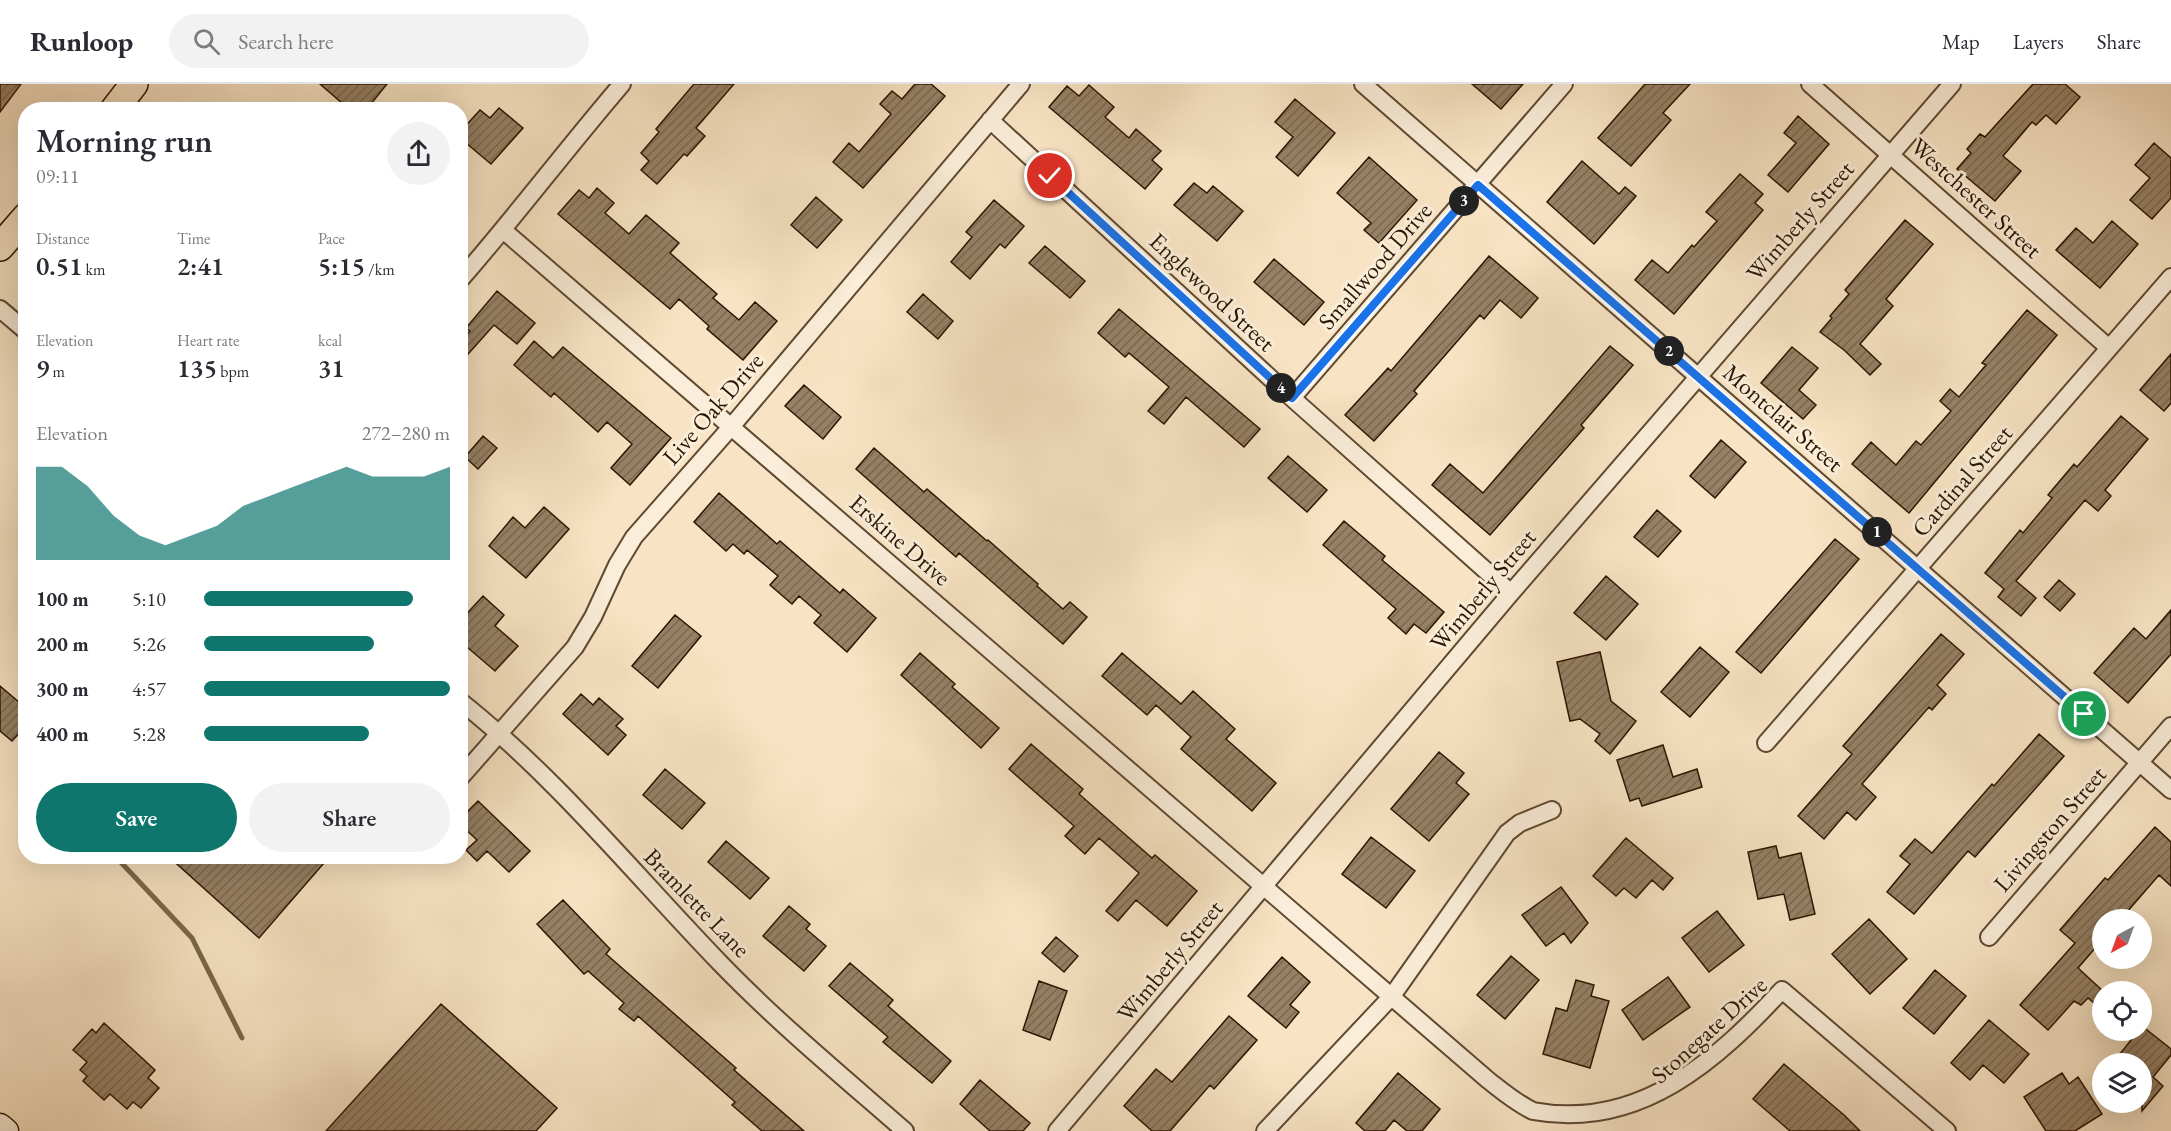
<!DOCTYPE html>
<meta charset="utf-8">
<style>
body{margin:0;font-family:"EB Garamond",serif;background:#f2f2f3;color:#2b2b33;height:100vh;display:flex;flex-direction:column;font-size:22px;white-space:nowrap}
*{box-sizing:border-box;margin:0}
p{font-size:20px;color:#7c7c81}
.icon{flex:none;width:33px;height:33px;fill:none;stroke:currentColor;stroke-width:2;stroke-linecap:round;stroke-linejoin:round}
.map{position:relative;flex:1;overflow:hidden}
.drawer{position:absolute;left:18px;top:18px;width:450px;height:762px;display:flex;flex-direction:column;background:#fff;border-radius:24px;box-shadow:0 6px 24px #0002}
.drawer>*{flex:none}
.needle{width:39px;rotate:221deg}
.fabs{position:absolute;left:2092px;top:825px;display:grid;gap:12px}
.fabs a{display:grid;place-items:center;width:60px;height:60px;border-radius:50%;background:#fff;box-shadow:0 6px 24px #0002;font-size:30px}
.pin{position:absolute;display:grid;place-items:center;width:51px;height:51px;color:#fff;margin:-26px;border:3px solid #fff;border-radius:50%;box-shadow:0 2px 6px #0007}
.km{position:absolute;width:30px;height:30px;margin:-15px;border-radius:50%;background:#222;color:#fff;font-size:16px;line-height:30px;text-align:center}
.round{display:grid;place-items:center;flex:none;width:63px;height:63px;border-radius:32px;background:#f2f2f3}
.overview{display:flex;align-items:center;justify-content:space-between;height:102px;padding:0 18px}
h1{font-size:33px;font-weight:600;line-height:45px}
.metrics{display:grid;grid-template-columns:repeat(3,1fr);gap:9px;height:102px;padding:6px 18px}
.metrics div{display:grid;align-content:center}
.metrics b{font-size:26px;font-weight:600}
.metrics small{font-size:16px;font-weight:400}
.metrics p{font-size:16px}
.chart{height:168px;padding:12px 18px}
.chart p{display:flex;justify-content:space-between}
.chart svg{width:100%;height:108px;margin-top:6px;fill:#0f766e;opacity:.7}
.button{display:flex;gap:12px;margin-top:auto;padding:12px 18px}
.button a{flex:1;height:69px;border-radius:36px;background:#0f766e;color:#fff;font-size:24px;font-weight:600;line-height:69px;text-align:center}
.button a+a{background:#f2f2f3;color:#2b2b33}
ul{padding:0 18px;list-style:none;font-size:20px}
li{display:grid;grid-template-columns:96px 72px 1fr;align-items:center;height:45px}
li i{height:15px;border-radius:8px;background:#0f766e}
header{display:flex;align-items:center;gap:36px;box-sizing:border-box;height:84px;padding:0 30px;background:#fff;border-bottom:2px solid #e1e1e2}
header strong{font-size:28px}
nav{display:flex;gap:33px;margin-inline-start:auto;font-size:21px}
.search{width:420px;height:54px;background:#f2f2f3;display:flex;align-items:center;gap:15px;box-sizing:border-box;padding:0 21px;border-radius:33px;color:#7c7c81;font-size:22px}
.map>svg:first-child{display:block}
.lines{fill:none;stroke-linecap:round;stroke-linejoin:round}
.stream{stroke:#7c674d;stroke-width:5}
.building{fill:url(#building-hatch);stroke:#2b1500;stroke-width:1.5}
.street-casing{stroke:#5e4931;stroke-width:20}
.secondary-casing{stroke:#2b1500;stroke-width:27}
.primary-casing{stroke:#2b1500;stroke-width:30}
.street{stroke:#faedd9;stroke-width:16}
.secondary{stroke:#faedd9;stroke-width:24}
.primary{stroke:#f8e4c4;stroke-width:27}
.route-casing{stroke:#fff;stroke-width:12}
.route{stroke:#1a73e8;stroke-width:8}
.labels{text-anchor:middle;stroke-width:6;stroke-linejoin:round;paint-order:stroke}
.street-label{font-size:24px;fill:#2b1500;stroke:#faedd9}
</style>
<header>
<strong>Runloop</strong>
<div class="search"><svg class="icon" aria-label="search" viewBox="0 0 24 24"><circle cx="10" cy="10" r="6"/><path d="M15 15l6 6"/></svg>Search here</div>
<nav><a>Map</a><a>Layers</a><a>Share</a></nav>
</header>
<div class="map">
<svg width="2171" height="1047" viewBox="0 0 2171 1047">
<defs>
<pattern id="building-hatch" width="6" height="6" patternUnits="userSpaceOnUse" patternTransform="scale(1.5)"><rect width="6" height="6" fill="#968166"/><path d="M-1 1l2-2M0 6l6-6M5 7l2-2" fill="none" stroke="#7b6852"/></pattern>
</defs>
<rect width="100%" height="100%" fill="#f8e4c4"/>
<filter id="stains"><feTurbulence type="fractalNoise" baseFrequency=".00333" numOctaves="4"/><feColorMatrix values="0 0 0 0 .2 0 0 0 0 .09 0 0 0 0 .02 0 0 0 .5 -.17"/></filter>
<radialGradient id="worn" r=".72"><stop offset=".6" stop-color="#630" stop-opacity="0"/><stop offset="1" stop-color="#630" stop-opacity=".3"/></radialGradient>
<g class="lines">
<!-- stream -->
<path class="stream" d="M115,772L192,854L242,954"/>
</g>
<!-- building -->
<path class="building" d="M0,0H21L0,28Z
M320,0H387L366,26H350Z
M694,0H734L696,44L705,52L687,72L684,70L657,100L641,86L649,77L641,69L659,48L656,45Z
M915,0H931L945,12L863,104L833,78L849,59L859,68L891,30L880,20L892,7L902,15Z
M1472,0H1523L1501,25Z
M1645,0H1690L1663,29L1671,36L1631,82L1598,54Z
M2033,0H2065L2080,13L2056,40L2046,31L2036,41L2032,38L2003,72L2021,87L1995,117L1957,85L1971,69L1967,65L1980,50L1985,53Z
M1089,1L1114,23L1105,33L1129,54L1136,45L1161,67L1152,76L1162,85L1145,105L1049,23L1067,2L1079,12Z
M1295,15L1335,49L1298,92L1276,73L1293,53L1275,38Z
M499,24L523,44L491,80L460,54V48L480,26L490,34Z
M1798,32L1829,60L1788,108L1768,91L1796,59L1784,49Z
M2154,59L2171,74V114L2152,135L2130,116L2150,94L2135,81Z
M1369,73L1417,116L1379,159L1364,146L1371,139L1337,109Z
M1582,77L1619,110L1625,103L1636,112L1594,160L1547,118Z
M1740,90L1763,110L1755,119L1763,126L1674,230L1635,196L1652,176L1668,189L1692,161L1694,163L1717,137L1706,128Z
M1194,99L1207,109L1213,102L1243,127L1217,157L1174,121Z
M597,104L614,119L605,129L629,150L646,131L679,159L670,169L717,210L713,214L739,236L755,218L777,237L743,276L707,245L709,242L679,215L670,225L558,130L579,106L589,114Z
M816,113L842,136L817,164L791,141Z
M994,116L1024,142L1005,164L1000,160L970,195L951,178L972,153L966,148Z
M1905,136L1933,160L1886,215L1893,222L1860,260L1881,280L1870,291L1844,266L1820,248L1832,234L1830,232L1849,210L1845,206Z
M2112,137L2138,160L2100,204L2056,166L2076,144L2093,159Z
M1045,162L1085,197L1070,214L1029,179Z
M1489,172L1538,214L1521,234L1500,216L1484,235L1480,231L1414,307L1417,310L1374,357L1345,331L1388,284L1391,287Z
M1274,175L1324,218L1304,241L1254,198Z
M497,207L535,239L517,260L494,241L460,279V258L470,247L466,244Z
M923,210L953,237L938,255L907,228Z
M1119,225L1260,345L1244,363L1186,313L1164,340L1148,327L1169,303L1129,269L1125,273L1098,249Z
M2027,226L2057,251L1909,429L1852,380L1871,358L1896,381L1916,357L1921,361L1951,327L1940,317L1950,305L1959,313L1986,281L1982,279Z
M534,257L553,274L563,263L671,354L630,401L611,384L632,360L607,338L598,348L554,309L551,313L514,281Z
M1610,262L1633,281L1581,341L1584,344L1490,451L1432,401L1450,380L1483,409Z
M1792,263L1818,284L1799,306L1816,321L1803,335L1761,299Z
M2171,270V319L2164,327L2140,306Z
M804,301L841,333L823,355L785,322Z
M2121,332L2148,355L2105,406L2111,412L2098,427L2085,416L2016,497L2036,514L2021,532L1998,513L2004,505L1985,489L2020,446L2023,449L2052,414L2048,411L2074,380L2077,383Z
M483,352L497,364L478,385L465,373Z
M1721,356L1746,378L1715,414L1690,392Z
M874,364L924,408L927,405L987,457L988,456L1038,500L1037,502L1063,525L1070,518L1087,533L1063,560L959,469L956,473L856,385Z
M1288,372L1327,406L1307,428L1268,394Z
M719,409L777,460L780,457L840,509L843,505L876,534L847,568L814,539L821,531L799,512L792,520L770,501L778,492L747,466L744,470L733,460L726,467L694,438Z
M544,423L569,445L526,494L489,462L513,433L525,444Z
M1657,426L1681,447L1658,473L1634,453Z
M1344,437L1385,472L1382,476L1444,528L1426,549L1414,540L1406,550L1388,534L1396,525L1323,461Z
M1835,455L1859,475L1761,589L1736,568Z
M1606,492L1638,520L1606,556L1574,529Z
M2059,496L2075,510L2060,527L2044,513Z
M483,512L504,531L495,542L518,562L495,587L460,557V537Z
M2171,526V570L2128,619L2094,589L2134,544L2146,555Z
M675,531L701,552L658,604L632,582Z
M1941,550L1964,570L1937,601L1946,610L1932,626L1929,623L1862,700L1876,713L1856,736L1847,728L1824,755L1798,732L1852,670L1843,662Z
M1700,563L1729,588L1690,633L1661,608Z
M1600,568L1611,617L1636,637L1610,670L1595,657L1600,650L1580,635L1570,637L1557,578Z
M920,569L955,600L952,603L999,644L981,664L901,591Z
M1122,569L1181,620L1193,607L1235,645L1226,655L1276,699L1252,727L1181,665L1191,653L1156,621L1147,631L1102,592Z
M0,602L26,624V642L12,657L0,647Z
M581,610L593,621L599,614L623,635L616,642L626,651L608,671L563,630Z
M2039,650L2064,672L1975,773L1968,767L1914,830L1887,808L1910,780L1900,772L1915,755L1932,769L1992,700L1994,702Z
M1031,660L1083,705L1079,710L1112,739L1152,774L1155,771L1197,807L1167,842L1136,816L1118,837L1106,827L1139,789L1099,754L1085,770L1065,752L1074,742L1009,685Z
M1663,661L1673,693L1697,685L1702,703L1642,722L1639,714L1630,717L1617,676Z
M1439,668L1464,689L1456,699L1469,710L1429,757L1391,725Z
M665,685L705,719L682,745L643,711Z
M478,717L530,767L509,788L487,767L477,777L466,766L477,756L460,740V735Z
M2155,743L2171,758V802L2159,791L2120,836H2103V855L2078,884L2104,908L2103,909L2094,919L2088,914L2081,921L2074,917L2048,946L2020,921L2075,859L2060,846L2105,794L2108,796Z
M1371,753L1415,787L1386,824L1342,790Z
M1626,754L1673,794L1663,806L1652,796L1636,814L1624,804L1616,812L1593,792Z
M726,757L769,794L750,815L708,778Z
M1776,762L1779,774L1801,769L1815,830L1790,836L1784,810L1758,815L1748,768Z
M168,772H330L259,854Z
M1561,803L1588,839L1571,859L1564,849L1546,862L1522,831Z
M563,816L610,865L606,870L736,984L734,986L804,1047H762L732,1021L735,1018L638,932L634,937L619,925L624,919L588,887L584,890L537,840Z
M789,822L810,840L806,845L826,862L804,887L763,852Z
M1717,827L1744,861L1709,888L1682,854Z
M1869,835L1907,875L1870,910L1832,870Z
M1056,853L1078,872L1064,888L1042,869Z
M1511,872L1539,896L1505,935L1477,911Z
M1282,873L1310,898L1290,921L1299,928L1286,944L1248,912Z
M850,879L893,916L888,922L951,977L932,999L883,958L888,953L829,902Z
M1935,886L1966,912L1934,950L1903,924Z
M1668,893L1690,923L1643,956L1622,926Z
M1576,896L1594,901L1591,912L1609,917L1590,984L1543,970L1556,924L1567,927Z
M1039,897L1067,907L1050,956L1023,946Z
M441,920L557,1024L536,1047H326Z
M1229,932L1257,956L1214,1005L1210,1001L1170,1047H1152L1124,1022L1156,985L1172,998Z
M1989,936L2029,970L2004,999L1983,981L1970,996L1951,979Z
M104,939L155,986L148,994L159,1004L141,1024L133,1018L127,1025L110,1010L104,1016L83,997L87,992L80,986L87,978L73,966L92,945L96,949Z
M2142,942L2171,965V971L2153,993L2163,1002L2142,1027V980H2112L2139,946H2142Z
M1784,980L1844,1031L1860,1047H1790L1753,1015Z
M1398,989L1440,1025L1422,1047H1407L1394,1036L1385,1047H1365L1356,1039Z
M2062,989L2069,1000L2078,993L2102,1030L2075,1047H2046L2024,1013Z
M980,996L1030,1039L1023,1047H990L960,1020Z"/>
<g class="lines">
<defs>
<path id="street" d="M1363,0L2171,706
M1810,0L2109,264
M990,36L1292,314L1511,509
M503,146L1488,996C1502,1007 1516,1019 1533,1027C1640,1047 1718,975 1782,906L1947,1047
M460,196C516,132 567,64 622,0
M0,225L26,247
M1292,314L1564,0
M460,617C556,693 635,791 720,879C778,939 842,992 905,1047
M1766,659L2171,193
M460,694L575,563L593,533L617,481L634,453L731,343L1021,0
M1989,853L2171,642
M1057,1047L1511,509L1952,0
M1265,1047L1392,912L1507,749L1520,739L1552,726"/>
<path id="secondary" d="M0,1042L6,1047"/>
<path id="primary" d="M114,26L134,0
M0,163L26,133"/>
</defs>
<!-- street casing -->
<use href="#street" class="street-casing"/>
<!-- secondary casing -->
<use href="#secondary" class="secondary-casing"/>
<!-- primary casing -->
<use href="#primary" class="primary-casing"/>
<!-- street -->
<use href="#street" class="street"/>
<!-- secondary -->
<use href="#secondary" class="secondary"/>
<!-- primary -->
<use href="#primary" class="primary"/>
</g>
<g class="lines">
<defs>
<path id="route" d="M1050,92L1292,314L1478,101L2084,630"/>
</defs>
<!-- route casing -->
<use href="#route" class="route-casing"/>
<!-- route -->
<use href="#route" class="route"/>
</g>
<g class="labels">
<!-- street labels -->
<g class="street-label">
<text transform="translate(1976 114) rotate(42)" y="8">Westchester Street</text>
<text transform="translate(1800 137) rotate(-49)" y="8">Wimberly Street</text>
<text transform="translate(1375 182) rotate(-49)" y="8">Smallwood Drive</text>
<text transform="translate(1212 208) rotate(43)" y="8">Englewood Street</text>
<text transform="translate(713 325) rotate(-49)" y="8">Live Oak Drive</text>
<text transform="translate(1783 334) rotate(41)" y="8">Montclair Street</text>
<text transform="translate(1962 397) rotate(-49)" y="8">Cardinal Street</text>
<text transform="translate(900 456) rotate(41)" y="8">Erskine Drive</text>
<text transform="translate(1483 506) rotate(-50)" y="8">Wimberly Street</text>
<text transform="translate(2050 745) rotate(-49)" y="8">Livingston Street</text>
<text transform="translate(697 819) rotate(46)" y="8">Bramlette Lane</text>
<text transform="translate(1170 877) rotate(-50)" y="8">Wimberly Street</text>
<text transform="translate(1709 946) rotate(-42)" y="8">Stonegate Drive</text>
</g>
</g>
<rect width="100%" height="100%" filter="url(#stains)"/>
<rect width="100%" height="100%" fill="url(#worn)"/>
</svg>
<div class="fabs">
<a><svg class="needle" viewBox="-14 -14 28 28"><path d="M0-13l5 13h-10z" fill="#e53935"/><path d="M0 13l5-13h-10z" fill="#7c7c81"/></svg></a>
<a><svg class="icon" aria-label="locate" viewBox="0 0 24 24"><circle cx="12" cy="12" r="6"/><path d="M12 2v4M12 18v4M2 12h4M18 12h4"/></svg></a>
<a><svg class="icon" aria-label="layers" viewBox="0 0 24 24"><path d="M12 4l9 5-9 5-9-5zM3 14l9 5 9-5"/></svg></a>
</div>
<div class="pin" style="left:2084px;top:630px;background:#1e9e55"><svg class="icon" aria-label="arrive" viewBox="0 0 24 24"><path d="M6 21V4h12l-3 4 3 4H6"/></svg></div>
<div class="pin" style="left:1050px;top:92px;background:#d93025"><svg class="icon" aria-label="check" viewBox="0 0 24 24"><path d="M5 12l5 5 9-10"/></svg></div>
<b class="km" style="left:1877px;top:448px">1</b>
<b class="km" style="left:1669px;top:267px">2</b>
<b class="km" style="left:1464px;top:117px">3</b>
<b class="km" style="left:1281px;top:304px">4</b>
<section class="drawer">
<div class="overview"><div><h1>Morning run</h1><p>09:11</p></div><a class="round"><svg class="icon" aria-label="share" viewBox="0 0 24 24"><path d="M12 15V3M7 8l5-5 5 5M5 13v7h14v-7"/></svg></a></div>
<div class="metrics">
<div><p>Distance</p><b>0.51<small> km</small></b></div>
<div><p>Time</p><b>2:41</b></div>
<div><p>Pace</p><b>5:15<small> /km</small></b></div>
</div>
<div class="metrics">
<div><p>Elevation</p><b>9<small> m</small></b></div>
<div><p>Heart rate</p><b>135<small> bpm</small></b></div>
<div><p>kcal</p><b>31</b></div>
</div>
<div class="chart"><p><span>Elevation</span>272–280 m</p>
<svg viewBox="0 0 160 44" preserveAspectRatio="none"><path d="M0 44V6L10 6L20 14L30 26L40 34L50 38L60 34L70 30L80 22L90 18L100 14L110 10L120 6L130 10L140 10L150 10L160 6V44z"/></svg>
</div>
<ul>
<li><b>100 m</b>5:10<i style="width:85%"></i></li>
<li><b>200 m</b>5:26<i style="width:69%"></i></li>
<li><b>300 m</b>4:57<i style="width:100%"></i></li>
<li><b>400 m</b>5:28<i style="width:67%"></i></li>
</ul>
<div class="button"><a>Save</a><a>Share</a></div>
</section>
</div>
